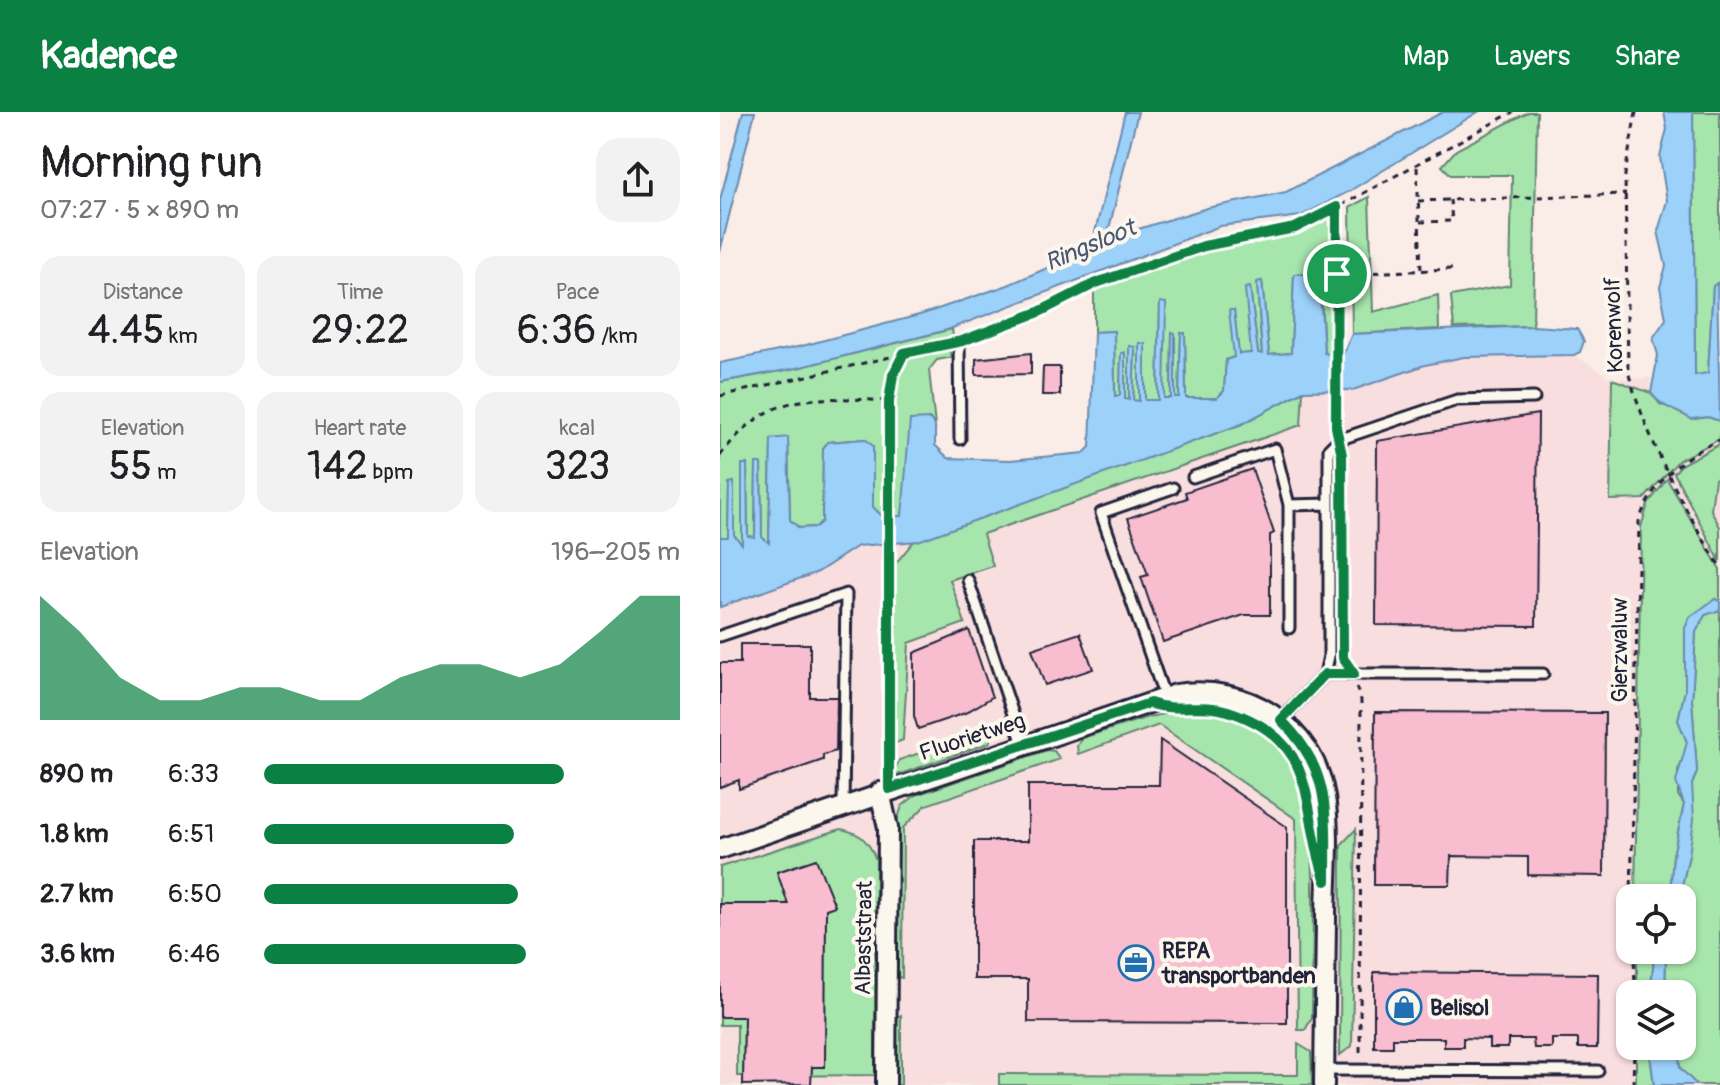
<!DOCTYPE html>
<meta charset="utf-8">
<style>
body{margin:0;font-family:Pangolin,sans-serif;background:#f2f2f2;color:#202124;height:100vh;display:flex;flex-direction:column;font-size:30px;white-space:nowrap}
*{box-sizing:border-box;margin:0}
p{font-size:26px;color:#757577}
.icon{flex:none;width:44px;height:44px;fill:none;stroke:currentColor;stroke-width:2;stroke-linecap:round;stroke-linejoin:round}
.map{position:relative;flex:1;overflow:hidden}
.sheet{display:flex;flex-direction:column;background:#fff;width:720px}
.sheet>*{flex:none}
.controls{position:absolute;left:896px;top:772px;display:grid;gap:16px}
.controls a{display:grid;place-items:center;width:80px;height:80px;border-radius:16px;background:#fff;box-shadow:0 2px 6px #0004;font-size:40px}
.pin{position:absolute;display:grid;place-items:center;width:68px;height:68px;color:#fff;margin:-34px;border:4px solid #fff;border-radius:50%;box-shadow:0 2px 8px #0007}
.round{display:grid;place-items:center;flex:none;width:84px;height:84px;border-radius:24px;background:#f2f2f2}
.overview{display:flex;align-items:center;justify-content:space-between;height:136px;padding:0 40px}
h1{font-size:44px;font-weight:600;line-height:60px}
.stats{display:grid;grid-template-columns:repeat(3,1fr);gap:12px;height:136px;padding:8px 40px}
.stats div{display:grid;align-content:center;border-radius:20px;background:#f2f2f2;text-align:center}
.stats b{font-size:40px;font-weight:600}
.stats small{font-size:22px;font-weight:400}
.stats p{font-size:22px}
.chart{height:224px;padding:16px 40px}
.chart p{display:flex;justify-content:space-between}
.chart svg{width:100%;height:144px;margin-top:8px;fill:#0b8043;opacity:.7}
ul{padding:0 40px;list-style:none;font-size:26px}
li{display:grid;grid-template-columns:128px 96px 1fr;align-items:center;height:60px}
li i{height:20px;border-radius:10px;background:#0b8043}
header{display:flex;align-items:center;gap:48px;box-sizing:border-box;height:112px;padding:0 40px;background:#0b8043;color:#fff}
header strong{font-size:38px}
nav{display:flex;gap:44px;margin-inline-start:auto;font-size:28px}
main{display:flex;flex:1;min-height:0}
.map>svg:first-child{display:block}
.built{fill:#f9dedf;fill-rule:evenodd}
.green{fill:#a6e5ac;stroke:#648474;stroke-width:2}
.water{fill:#9cd1fa;stroke:#6b8bae;stroke-width:2}
.building{fill:#f8bed0;stroke:#22223b;stroke-width:2}
.lines{fill:none;stroke-linecap:round;stroke-linejoin:round}
.lane-casing{stroke:#22223b;stroke-width:15}
.street-casing{stroke:#22223b;stroke-width:24}
.path{stroke:#22223b;stroke-width:3;stroke-dasharray:6 6;stroke-linecap:butt}
.lane{stroke:#fbf7ec;stroke-width:9}
.street{stroke:#fbf7ec;stroke-width:18}
.route-casing{stroke:#fff;stroke-width:16}
.route{stroke:#0b8043;stroke-width:10}
.labels{text-anchor:middle;stroke-width:8;stroke-linejoin:round;paint-order:stroke}
.street-label{font-size:22px;fill:#22223b;stroke:#fbf7ec}
.poi-label{font-size:22px;font-weight:bold;fill:#22223b;stroke:#fbf7ec;text-anchor:start}
.water-label{font-size:24px;font-style:italic;fill:#475774;stroke:#fbf7ec}
</style>
<header>
<strong>Kadence</strong>
<nav><a>Map</a><a>Layers</a><a>Share</a></nav>
</header>
<main>
<section class="sheet">
<div class="overview"><div><h1>Morning run</h1><p>07:27 · 5 × 890 m</p></div><a class="round"><svg class="icon" aria-label="share" viewBox="0 0 24 24"><path d="M12 15V3M7 8l5-5 5 5M5 13v7h14v-7"/></svg></a></div>
<div class="stats">
<div><p>Distance</p><b>4.45<small> km</small></b></div>
<div><p>Time</p><b>29:22</b></div>
<div><p>Pace</p><b>6:36<small> /km</small></b></div>
</div>
<div class="stats">
<div><p>Elevation</p><b>55<small> m</small></b></div>
<div><p>Heart rate</p><b>142<small> bpm</small></b></div>
<div><p>kcal</p><b>323</b></div>
</div>
<div class="chart"><p><span>Elevation</span>196–205 m</p>
<svg viewBox="0 0 160 44" preserveAspectRatio="none"><path d="M0 44V6L10 17L20 31L30 38L40 38L50 34L60 34L70 38L80 38L90 31L100 27L110 27L120 31L130 27L140 17L150 6L160 6V44z"/></svg>
</div>
<ul>
<li><b>890 m</b>6:33<i style="width:72%"></i></li>
<li><b>1.8 km</b>6:51<i style="width:60%"></i></li>
<li><b>2.7 km</b>6:50<i style="width:61%"></i></li>
<li><b>3.6 km</b>6:46<i style="width:63%"></i></li>
</ul>
</section>
<div class="map">
<svg width="1000" height="973" viewBox="0 0 1000 973">
<rect width="100%" height="100%" fill="#faece6"/>
<filter id="ink" filterUnits="userSpaceOnUse"><feTurbulence type="fractalNoise" baseFrequency=".0125" numOctaves="2"/><feDisplacementMap in="SourceGraphic" scale="16" xChannelSelector="R" yChannelSelector="G"/><feConvolveMatrix kernelMatrix="1 2 1 2 8 2 1 2 1" color-interpolation-filters="sRGB"/></filter>
<g filter="url(#ink)">
<!-- built -->
<path class="built" d="M854,243L892,267L1000,265V973H0V490L98,460L138,434L198,429L356,372L522,312L583,279L633,278L705,253L744,245ZM910,786H962V838H910ZM910,882H962V934H910Z"/>
<!-- green -->
<path class="green" d="M808,0H817L813,214L734,216L731,184L790,173L792,63H731L722,54L736,38Z
M973,0H1000V171L993,174L988,261L978,264L975,263Z
M649,85L653,200L718,183L719,217L632,222L630,95Z
M613,103L614,246L604,241L600,162L574,163L571,241L549,243L542,169L537,170L542,242H538L530,175L531,241L519,243L514,199V245L506,248L504,279L497,286H466L465,221H461L459,286L455,285L452,220L451,286L444,287L440,191L438,288H424L425,232H419V289H413L415,235H409V288H405V241L401,242L400,283L395,285L394,219L374,220V175L511,131L579,117Z
M232,217L233,224L185,237L187,244L227,236L233,245L217,248L209,258L215,314L210,307L186,375L182,404L163,405L153,395L145,327L108,330L103,336L102,409L96,415L79,416L70,408L68,326L51,327L49,432L42,426L41,351H36L35,425L28,424L27,352H22V433L14,423V370L9,371L8,425H0V270L77,256Z
M892,267L931,281L941,293L959,297L975,307L988,305L1000,309V327L959,348L924,387L890,388Z
M583,279L581,313L263,422L273,454L230,468L245,511L189,531L183,628L173,632L175,452L193,430L522,312Z
M1000,332V364L995,367L991,398L1000,415V449L954,361L962,352Z
M947,367L1000,457V489L995,487L965,521V579L958,608L967,630L965,645L958,658V683L964,692L953,744L950,782L946,786H915L921,415L928,392Z
M1000,498V973H977C962,966 956,950 958,934H962V882H945L946,838H962V786H959L969,743L972,672L977,660L972,588L976,520L985,503Z
M473,597C591,599 594,705 593,795C593,832 592,869 592,906L585,918H578L576,707L439,613L358,642L357,634L362,626L428,605Z
M277,615L269,631L172,665L179,648Z
M327,638L334,639L340,647L206,693L183,716L182,866L178,865L177,709L182,694L196,683Z
M121,717C141,721 149,729 156,748L155,963L17,964V913H0V755Z
M636,717L632,934L620,943L621,733Z
M917,838H935L930,882H917Z
M181,903V973H175V907Z
M578,932L591,940L592,973H279V962L578,963Z
M916,934H929L934,973H916Z"/>
<!-- water -->
<path class="water" d="M23,0H35L0,140V88Z
M405,0H418L388,121L375,120Z
M723,0H758L628,80L581,104L500,114L227,218L77,256L0,270V251L82,234L203,202L288,173L415,118L487,96L566,80Z
M944,0H973L975,263L988,261L993,174L997,171L1000,309L988,305L971,307C956,298 942,296 931,281L938,243L933,226L946,207L940,175L946,154L938,119L947,89L940,45L947,17Z
M574,162H599L604,241L622,245L632,222L813,214L857,217L864,229L860,240L854,243L744,245L705,253L633,278L583,279L522,312L198,429L138,434L98,460L0,495V374V425H8L9,371L14,370V423L22,432V352H27L28,424L35,425L36,351H41L42,425L49,431L51,327L68,325L70,408L79,416L96,415L102,409L103,336L108,330L145,327L153,334V395L163,405L182,404L190,308L210,307L215,314V333L228,346L290,348L364,341L370,335L374,220L394,219L395,284L400,283L401,241L405,240V287L409,288V234L415,235L413,288L419,289V231L425,232V288H438L440,190L446,191L444,286H451L452,220L455,221V285H459L461,221H465L466,286H497L504,279L506,248L514,245L509,198H514L519,242L531,241L525,176L530,175L538,241L542,242L537,170L542,169L549,243L571,241Z
M995,487L1000,489V498L985,503L976,520L972,588L977,660L972,672L974,708L969,743L959,786H946L950,782L953,744L964,692L956,670L967,630L958,608L965,579V516L970,505Z
M935,838H946L945,882H930Z
M929,934H958L960,956L977,973H934Z"/>
<!-- building -->
<path class="building" d="M311,241V262L256,263V247Z
M323,255H340V283H322Z
M818,302L816,514L656,513L657,329Z
M532,357L554,421L550,423V503H524L443,530L421,465L428,463L408,406L467,386L465,380Z
M249,518L272,585L245,601L198,617L194,604V541Z
M360,521L373,557L325,573L312,537Z
M20,532H90V585H117L116,639L103,643V648L19,677V668L0,675V551H20Z
M655,600L885,601L884,764L808,763V745L731,744L730,773H654Z
M440,628L567,715V911L308,910V867H254V729H308V673H439Z
M96,747L115,794L106,797L105,955H92L91,972L23,973L24,905H0V792H68L57,760Z
M654,860L878,862L877,936H858V927H832V936H814L813,927H788V936H769V927L743,926V935H724V926H673V935H654Z"/>
<g class="lines">
<defs>
<path id="lane" d="M239,230L240,327
M473,365L555,337L569,393V516
M569,393L609,392
M248,468L303,632
M0,524L126,482L123,693
M605,562H823
M445,586L381,401L453,376
M561,608L605,562L609,544V337L618,328L737,288L814,286
M604,958L878,959"/>
<path id="street" d="M160,680L168,716L166,973
M0,737L456,582C525,571 594,613 605,685C611,724 606,768 606,808C605,863 605,918 604,973"/>
</defs>
<!-- lane casing -->
<use href="#lane" class="lane-casing"/>
<!-- street casing -->
<use href="#street" class="street-casing"/>
<!-- path -->
<path class="path" d="M916,0L905,62L908,259C925,323 964,398 1000,454
M697,55L701,159
M698,89L906,82
M700,110L732,109L730,88
M618,162L734,157
M250,226L319,200L376,171L484,134L575,116L596,107L793,0
M0,284L227,232
M616,316L617,95
M0,344C50,278 92,285 169,289
M636,575L641,588L640,946
M169,662V289L173,263L184,241
M911,786L919,409C932,371 963,343 1000,328
M914,838L915,882
M913,973L914,934"/>
<!-- lane -->
<use href="#lane" class="lane"/>
<!-- street -->
<use href="#street" class="street"/>
</g>
</g>
<g class="lines" filter="url(#ink)">
<defs>
<path id="route" d="M617,95L616,315L622,343L623,546L634,562H605L561,608C612,658 606,702 606,769C579,696 604,630 508,599C481,590 456,601 430,591L169,677V289L173,263L184,241L242,229L319,200L376,171L484,134L575,116Z"/>
</defs>
<!-- route casing -->
<use href="#route" class="route-casing"/>
<!-- route -->
<use href="#route" class="route"/>
</g>
<!-- icons -->
<defs>
<symbol id="office-ring" viewBox="-11 -11 22 22"><circle r="9.5" fill="#fbf7ec" stroke="#1f6fb2" stroke-width="1.5"/><path d="M-6-3h4V-5.5h4V-3h4V5H-6ZM-1-4.5V-3h2v-1.5ZM-6 0V1H6V0Z" fill="#1f6fb2"/></symbol>
<symbol id="shop-ring" viewBox="-11 -11 22 22"><circle r="9.5" fill="#fbf7ec" stroke="#1f6fb2" stroke-width="1.5"/><path d="M-5-2.5h2.3a2.7 3.5 0 0 1 5.4 0H5L5.5 6h-11ZM-1.5-2.5h3a1.5 2.3 0 0 0-3 0Z" fill="#1f6fb2"/></symbol>
</defs>
<g fill-rule="evenodd">
<use href="#office-ring" x="396" y="831" width="40" height="40"/>
<use href="#shop-ring" x="664" y="875" width="40" height="40"/>
</g>
<g class="labels">
<!-- street labels -->
<g class="street-label">
<text transform="translate(893 213) rotate(-92)" y="8">Korenwolf</text>
<text transform="translate(899 538) rotate(-90)" y="8">Gierzwaluw</text>
<text transform="translate(252 624) rotate(-18)" y="8">Fluorietweg</text>
<text transform="translate(143 826) rotate(-89)" y="8">Albaststraat</text>
</g>
<!-- poi labels -->
<g class="poi-label">
<text x="442" y="846">REPA<tspan x="442" dy="25">transportbanden</tspan></text>
<text x="710" y="903">Belisol</text>
</g>
<!-- water labels -->
<g class="water-label">
<text transform="translate(370 133) rotate(-23)" y="8">Ringsloot</text>
</g>
</g>
</svg>
<div class="controls">
<a><svg class="icon" aria-label="locate" viewBox="0 0 24 24"><circle cx="12" cy="12" r="6"/><path d="M12 2v4M12 18v4M2 12h4M18 12h4"/></svg></a>
<a><svg class="icon" aria-label="layers" viewBox="0 0 24 24"><path d="M12 4l9 5-9 5-9-5zM3 14l9 5 9-5"/></svg></a>
</div>
<div class="pin" style="left:617px;top:162px;background:#1e9e55"><svg class="icon" aria-label="arrive" viewBox="0 0 24 24"><path d="M6 21V4h12l-3 4 3 4H6"/></svg></div>
</div>
</main>
